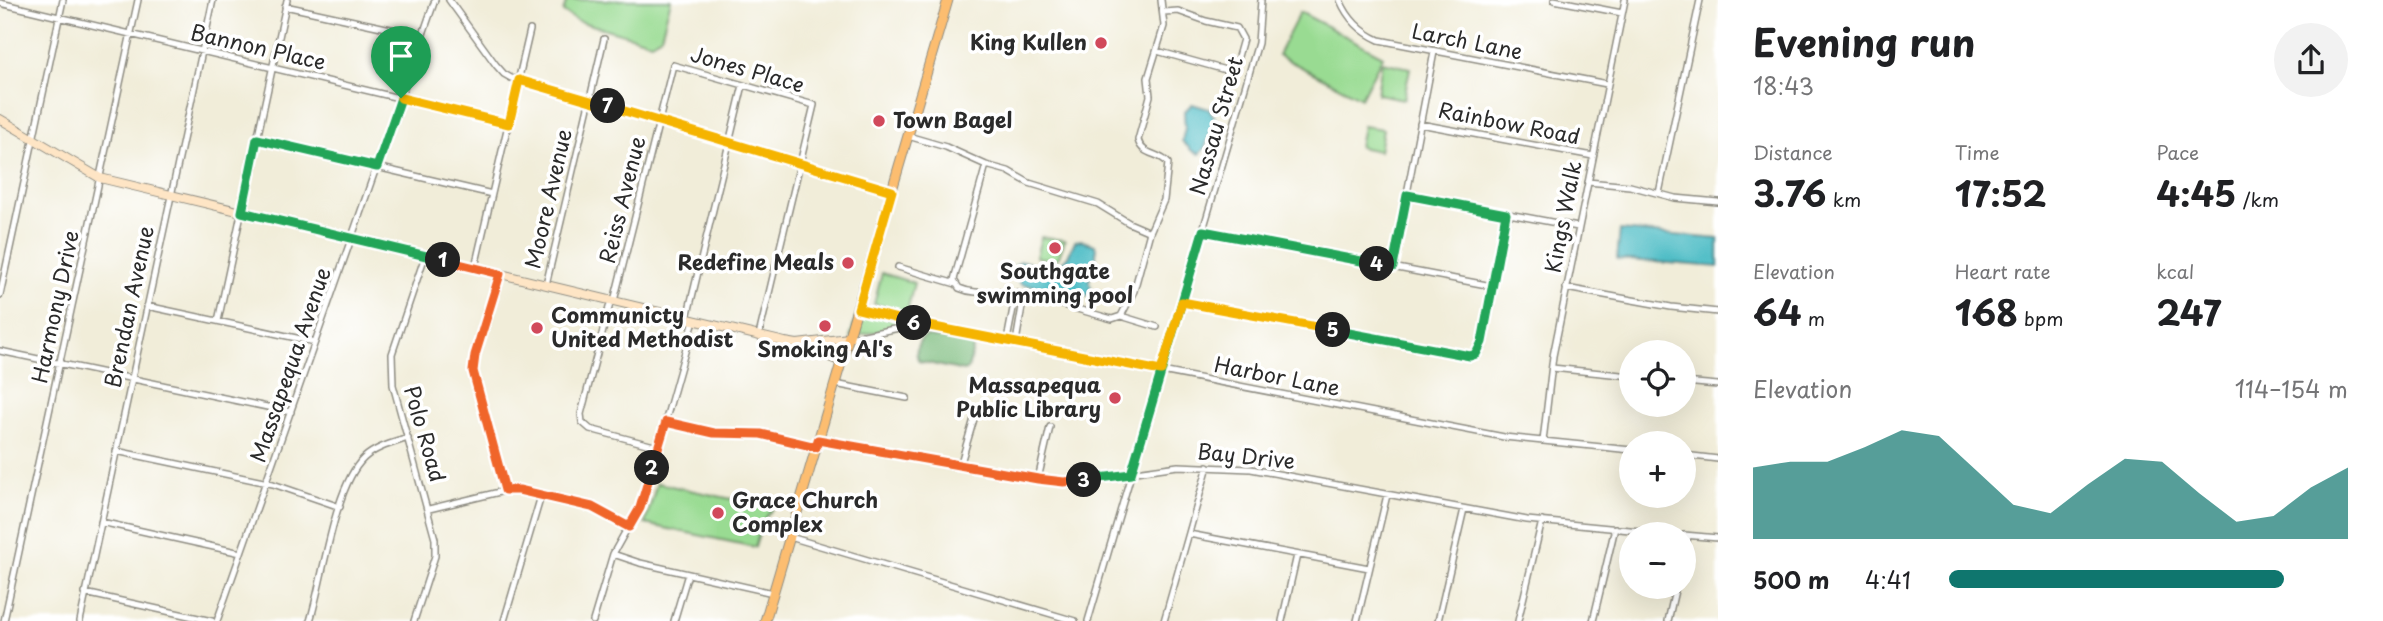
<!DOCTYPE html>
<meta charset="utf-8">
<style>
body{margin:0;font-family:"Playpen Sans",sans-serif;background:#f2f2f2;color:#202124;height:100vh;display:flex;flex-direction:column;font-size:26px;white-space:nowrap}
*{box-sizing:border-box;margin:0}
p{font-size:23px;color:#757577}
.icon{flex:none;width:38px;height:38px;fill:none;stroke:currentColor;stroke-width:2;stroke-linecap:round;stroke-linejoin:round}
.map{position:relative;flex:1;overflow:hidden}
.drawer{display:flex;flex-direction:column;background:#fff;width:665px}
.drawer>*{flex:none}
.fabs{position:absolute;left:1619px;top:340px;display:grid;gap:14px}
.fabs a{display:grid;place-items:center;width:77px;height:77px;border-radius:50%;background:#fff;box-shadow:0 7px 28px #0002;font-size:35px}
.pin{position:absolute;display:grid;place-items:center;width:60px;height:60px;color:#fff;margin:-72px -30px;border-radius:50% 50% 50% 0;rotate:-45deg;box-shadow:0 0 7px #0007}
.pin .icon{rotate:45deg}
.km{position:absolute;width:35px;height:35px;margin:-18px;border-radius:50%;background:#222;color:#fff;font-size:19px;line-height:35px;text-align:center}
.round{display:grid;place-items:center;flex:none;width:74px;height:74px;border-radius:37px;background:#f2f2f2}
.overview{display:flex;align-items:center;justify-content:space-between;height:119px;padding:0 35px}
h1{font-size:38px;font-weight:700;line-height:52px}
.metrics{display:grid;grid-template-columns:repeat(3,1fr);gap:10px;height:119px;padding:7px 35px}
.metrics div{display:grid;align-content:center}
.metrics b{font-size:35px;font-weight:700}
.metrics small{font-size:19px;font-weight:400}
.metrics p{font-size:19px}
.chart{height:196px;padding:14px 35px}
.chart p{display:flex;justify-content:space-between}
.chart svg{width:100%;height:126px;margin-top:7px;fill:#0f766e;opacity:.7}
ul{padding:0 35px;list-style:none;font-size:23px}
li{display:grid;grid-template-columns:112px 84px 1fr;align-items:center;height:52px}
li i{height:18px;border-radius:9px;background:#0f766e}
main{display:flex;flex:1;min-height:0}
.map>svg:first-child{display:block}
.green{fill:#99db92;stroke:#62835e;stroke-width:2}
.forest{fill:#7abb7c;stroke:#527354;stroke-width:2}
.water{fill:#4fbdc6;stroke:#3d7478;stroke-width:2}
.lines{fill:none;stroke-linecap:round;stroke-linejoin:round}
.minor-casing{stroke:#8e8c82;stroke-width:8}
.secondary-casing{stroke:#8e8c82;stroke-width:10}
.primary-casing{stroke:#8e8c82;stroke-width:11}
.minor{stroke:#fff;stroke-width:5}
.secondary{stroke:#fee5c5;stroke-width:8}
.primary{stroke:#fcbd6f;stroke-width:9}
.split-1-casing{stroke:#fff;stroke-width:14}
.split-2-casing{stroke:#fff;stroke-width:14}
.split-3-casing{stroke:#fff;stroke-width:14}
.split-4-casing{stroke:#fff;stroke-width:14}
.split-5-casing{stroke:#fff;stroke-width:14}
.split-6-casing{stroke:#fff;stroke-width:14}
.split-7-casing{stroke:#fff;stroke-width:14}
.split-8-casing{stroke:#fff;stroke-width:14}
.split-1{stroke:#22a559;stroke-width:9}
.split-2{stroke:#f0652b;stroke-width:9}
.split-3{stroke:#f0652b;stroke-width:9}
.split-4{stroke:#22a559;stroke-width:9}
.split-5{stroke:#22a559;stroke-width:9}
.split-6{stroke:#f5b400;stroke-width:9}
.split-7{stroke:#f5b400;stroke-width:9}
.split-8{stroke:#f5b400;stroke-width:9}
.poi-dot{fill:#d1495b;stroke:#fff;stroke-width:2.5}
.labels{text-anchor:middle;stroke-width:7;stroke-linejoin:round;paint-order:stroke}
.street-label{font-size:21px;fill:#2b2b2b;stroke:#fff}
.poi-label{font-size:21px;font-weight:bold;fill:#2b2b2b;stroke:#fff;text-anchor:end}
</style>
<main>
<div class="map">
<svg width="1718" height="621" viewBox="0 0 1718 621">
<rect width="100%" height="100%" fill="#fff"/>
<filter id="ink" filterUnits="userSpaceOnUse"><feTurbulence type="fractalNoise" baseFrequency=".0143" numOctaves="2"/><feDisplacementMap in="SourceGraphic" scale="14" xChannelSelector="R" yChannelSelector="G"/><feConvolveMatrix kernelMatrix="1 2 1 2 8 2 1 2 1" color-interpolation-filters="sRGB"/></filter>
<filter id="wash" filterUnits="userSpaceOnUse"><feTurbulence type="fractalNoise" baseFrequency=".00686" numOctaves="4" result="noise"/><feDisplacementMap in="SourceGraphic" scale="28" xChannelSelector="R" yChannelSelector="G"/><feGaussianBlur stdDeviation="1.57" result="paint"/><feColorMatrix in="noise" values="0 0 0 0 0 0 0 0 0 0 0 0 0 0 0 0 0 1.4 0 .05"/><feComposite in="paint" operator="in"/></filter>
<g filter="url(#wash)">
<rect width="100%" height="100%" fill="#f1edd9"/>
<!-- green -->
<path class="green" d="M567,0H671L661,36L651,42L578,21L563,12Z
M1300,12L1383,56L1361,98L1278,55Z
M1382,62L1410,68L1404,99L1377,94Z
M1363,126L1383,129L1379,151L1359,147Z
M1041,237L1065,240L1059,257L1055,260L1036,257Z
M882,273L914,283L907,312L874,304Z
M858,310L915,324L850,337Z
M657,483L773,508L763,521L755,547L645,524Z"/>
<!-- forest -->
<path class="forest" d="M927,336L972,344L973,349L968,369L964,371L919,361C914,352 917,339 927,336Z"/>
<!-- water -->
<path class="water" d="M1192,104L1209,109L1215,118L1205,148L1199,154L1192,151L1182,141L1185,128L1184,112Z
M1620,230L1718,239V267L1617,259Z
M1081,240L1095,245C1099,258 1092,265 1090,277C1089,281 1091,286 1091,290L1087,296H1075L1065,287L1046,288L1021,284L1014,275L1013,267L1021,261C1036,263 1055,272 1067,257C1071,253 1072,246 1075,241Z"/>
</g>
<g filter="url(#ink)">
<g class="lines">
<defs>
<path id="minor" d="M449,0L496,65L504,74L511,78L892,191
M1340,0C1348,19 1361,32 1379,40L1607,84
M1554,0L1622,13
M0,3L508,124
M285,6L423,36
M1157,51L1229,71L1235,67L1243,39L1237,28L1206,21L1178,11L1164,12
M1420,124L1593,156
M908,136L946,147L986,165L1008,171L1029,183L1098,204L1129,223L1150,232
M257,139L492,194
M986,165L955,276L954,280L959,288C977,296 995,290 1014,293C1047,299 1079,310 1112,319L1121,316L1134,291L1150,232L1164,200L1168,163C1159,152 1142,156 1138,140L1150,96L1148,78L1164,26L1161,0
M1588,182L1630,186L1675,198L1718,202
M1659,193L1700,0
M1407,195L1578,227
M1203,231L1492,286
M475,267L530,30
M898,267L956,284
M1393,267L1434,52
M500,274L475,355L473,371L504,490
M546,285L604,39
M1566,288L1671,307L1718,312
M0,295L63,0
M611,300L581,414L582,422L590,429L658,447
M614,301L673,65L814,105L759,335
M1182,302L1470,356L1476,353L1482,343L1506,214
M147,306L315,342
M857,309L918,324L1504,437L1631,450
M1121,316L1157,327
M687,318L743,85
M218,321L287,0
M849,338L914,325
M1007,340L1016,293
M1016,342L1024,295
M0,351L291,412
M1552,368L1631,376
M1684,382L1718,385
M835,384L907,398
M666,422L714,433L761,434L816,447
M819,440L960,466L1064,482L1178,466L1251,469L1527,520L1671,534
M1543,441L1553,356L1625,0
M116,451L273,484L340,507
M1684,455L1718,459
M960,466L974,419
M1038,479L1050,427
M429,509L512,489L592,507L629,527
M101,522L241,553
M1189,534L1369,568
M1684,535L1718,538
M790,537L1075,621
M613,554L640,563L773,593
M1684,556L1688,536
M85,593L212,621
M4,621L138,0
M80,621L213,0
M217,621L435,0
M310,621C323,580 334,486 364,458C376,447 393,443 408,438
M414,621L435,556V539L393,385L392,354L425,256
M504,621L541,496
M593,621L613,554L643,500L694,320
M674,621L688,574
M1088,621L1258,43L1261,0
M1164,621L1208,466
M1282,621L1297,555
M1357,621L1387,495
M1438,621L1464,509
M1518,621L1542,521
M1593,621L1615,528
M1668,621L1676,586"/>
<path id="secondary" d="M0,119L100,178L785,342L797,344L849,338
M800,345L842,362"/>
<path id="primary" d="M765,621L948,0"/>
</defs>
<!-- minor casing -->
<use href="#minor" class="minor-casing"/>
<!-- secondary casing -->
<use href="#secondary" class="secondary-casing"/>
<!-- primary casing -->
<use href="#primary" class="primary-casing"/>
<!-- minor -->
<use href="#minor" class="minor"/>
<!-- secondary -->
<use href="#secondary" class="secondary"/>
<!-- primary -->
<use href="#primary" class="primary"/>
</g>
</g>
<g class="lines" filter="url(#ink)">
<defs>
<path id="split-1" d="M401,98L377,167L257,139L242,212L443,260"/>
<path id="split-2" d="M443,260L500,274L475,355L473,371L505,490H519L592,507L629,527L640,508L652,468"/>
<path id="split-3" d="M652,468L666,422L714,433L761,434L816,447L818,440L1038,479L1064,482L1084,480"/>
<path id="split-4" d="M1084,480L1131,474L1203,231L1377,264"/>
<path id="split-5" d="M1333,330L1470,356L1476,354L1482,342L1506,214L1407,195L1393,267L1377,264"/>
<path id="split-6" d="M914,323L1161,371L1182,302L1333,330"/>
<path id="split-7" d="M608,106L892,191L858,309L914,323"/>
<path id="split-8" d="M401,98L509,124L519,80L608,106"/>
</defs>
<!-- split-1 casing -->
<use href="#split-1" class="split-1-casing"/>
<!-- split-2 casing -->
<use href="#split-2" class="split-2-casing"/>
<!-- split-3 casing -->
<use href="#split-3" class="split-3-casing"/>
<!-- split-4 casing -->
<use href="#split-4" class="split-4-casing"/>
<!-- split-5 casing -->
<use href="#split-5" class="split-5-casing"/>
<!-- split-6 casing -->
<use href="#split-6" class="split-6-casing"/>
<!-- split-7 casing -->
<use href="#split-7" class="split-7-casing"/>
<!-- split-8 casing -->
<use href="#split-8" class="split-8-casing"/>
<!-- split-1 -->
<use href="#split-1" class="split-1"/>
<!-- split-2 -->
<use href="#split-2" class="split-2"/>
<!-- split-3 -->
<use href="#split-3" class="split-3"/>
<!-- split-4 -->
<use href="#split-4" class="split-4"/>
<!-- split-5 -->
<use href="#split-5" class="split-5"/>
<!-- split-6 -->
<use href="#split-6" class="split-6"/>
<!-- split-7 -->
<use href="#split-7" class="split-7"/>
<!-- split-8 -->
<use href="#split-8" class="split-8"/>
</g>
<!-- markers -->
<g class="poi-dot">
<circle cx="1101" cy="43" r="7"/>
<circle cx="879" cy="121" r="7"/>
<circle cx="1055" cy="248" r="7"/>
<circle cx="848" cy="263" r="7"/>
<circle cx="825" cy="326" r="7"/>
<circle cx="537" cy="328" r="7"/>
<circle cx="1115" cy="398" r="7"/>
<circle cx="718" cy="513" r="7"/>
</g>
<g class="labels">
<!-- street labels -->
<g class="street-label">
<text transform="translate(1467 42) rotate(11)" y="7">Larch Lane</text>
<text transform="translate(258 48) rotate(13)" y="7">Bannon Place</text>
<text transform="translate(747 70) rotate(16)" y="7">Jones Place</text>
<text transform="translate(1509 124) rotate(11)" y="7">Rainbow Road</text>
<text transform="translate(1217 126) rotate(-74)" y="7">Nassau Street</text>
<text transform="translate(549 199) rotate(-77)" y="7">Moore Avenue</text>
<text transform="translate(623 200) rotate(-76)" y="7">Reiss Avenue</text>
<text transform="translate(1564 217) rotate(-79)" y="7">Kings Walk</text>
<text transform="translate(56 307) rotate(-78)" y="7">Harmony Drive</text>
<text transform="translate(130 307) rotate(-78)" y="7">Brendan Avenue</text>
<text transform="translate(291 365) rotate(-71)" y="7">Massapequa Avenue</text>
<text transform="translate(1277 377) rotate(11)" y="7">Harbor Lane</text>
<text transform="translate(424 434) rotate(74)" y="7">Polo Road</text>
<text transform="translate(1246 457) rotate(6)" y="7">Bay Drive</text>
</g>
<!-- poi labels -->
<g class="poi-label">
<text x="1087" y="50">King Kullen</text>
<text x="893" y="128" text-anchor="start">Town Bagel</text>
<text x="834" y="270">Redefine Meals</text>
<text x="1055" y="279" text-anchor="middle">Southgate<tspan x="1055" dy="24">swimming pool</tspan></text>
<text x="551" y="323" text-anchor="start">Communicty<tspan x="551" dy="24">United Methodist</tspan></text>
<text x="825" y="357" text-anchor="middle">Smoking Al's</text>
<text x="1101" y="393">Massapequa<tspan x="1101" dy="24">Public Library</tspan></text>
<text x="732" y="508" text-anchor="start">Grace Church<tspan x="732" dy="24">Complex</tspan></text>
</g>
</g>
</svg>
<div class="fabs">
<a><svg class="icon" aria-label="locate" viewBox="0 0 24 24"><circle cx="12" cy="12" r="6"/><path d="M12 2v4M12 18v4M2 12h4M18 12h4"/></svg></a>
<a>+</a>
<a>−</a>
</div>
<div class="pin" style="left:401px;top:98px;background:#1e9e55"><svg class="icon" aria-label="arrive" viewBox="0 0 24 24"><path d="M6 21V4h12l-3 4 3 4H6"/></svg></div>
<b class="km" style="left:443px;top:260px">1</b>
<b class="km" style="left:652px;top:468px">2</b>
<b class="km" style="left:1084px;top:480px">3</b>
<b class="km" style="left:1377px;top:264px">4</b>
<b class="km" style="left:1333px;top:330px">5</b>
<b class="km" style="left:914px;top:323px">6</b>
<b class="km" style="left:608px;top:106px">7</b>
</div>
<section class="drawer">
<div class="overview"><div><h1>Evening run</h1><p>18:43</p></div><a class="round"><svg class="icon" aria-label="share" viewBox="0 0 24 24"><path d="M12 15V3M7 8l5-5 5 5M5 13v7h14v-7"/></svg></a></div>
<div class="metrics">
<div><p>Distance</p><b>3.76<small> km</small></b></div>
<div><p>Time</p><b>17:52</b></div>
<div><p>Pace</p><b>4:45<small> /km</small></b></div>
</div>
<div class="metrics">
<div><p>Elevation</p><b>64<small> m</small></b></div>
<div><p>Heart rate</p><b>168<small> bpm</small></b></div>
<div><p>kcal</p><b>247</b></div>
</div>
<div class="chart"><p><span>Elevation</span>114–154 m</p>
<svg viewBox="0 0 160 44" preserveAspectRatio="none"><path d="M0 44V19L10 17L20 17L30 12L40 6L50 8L60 20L70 32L80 35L90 25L100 16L110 17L120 28L130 38L140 36L150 26L160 19V44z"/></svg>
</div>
<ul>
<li><b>500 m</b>4:41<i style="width:84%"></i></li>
</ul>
</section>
</main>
